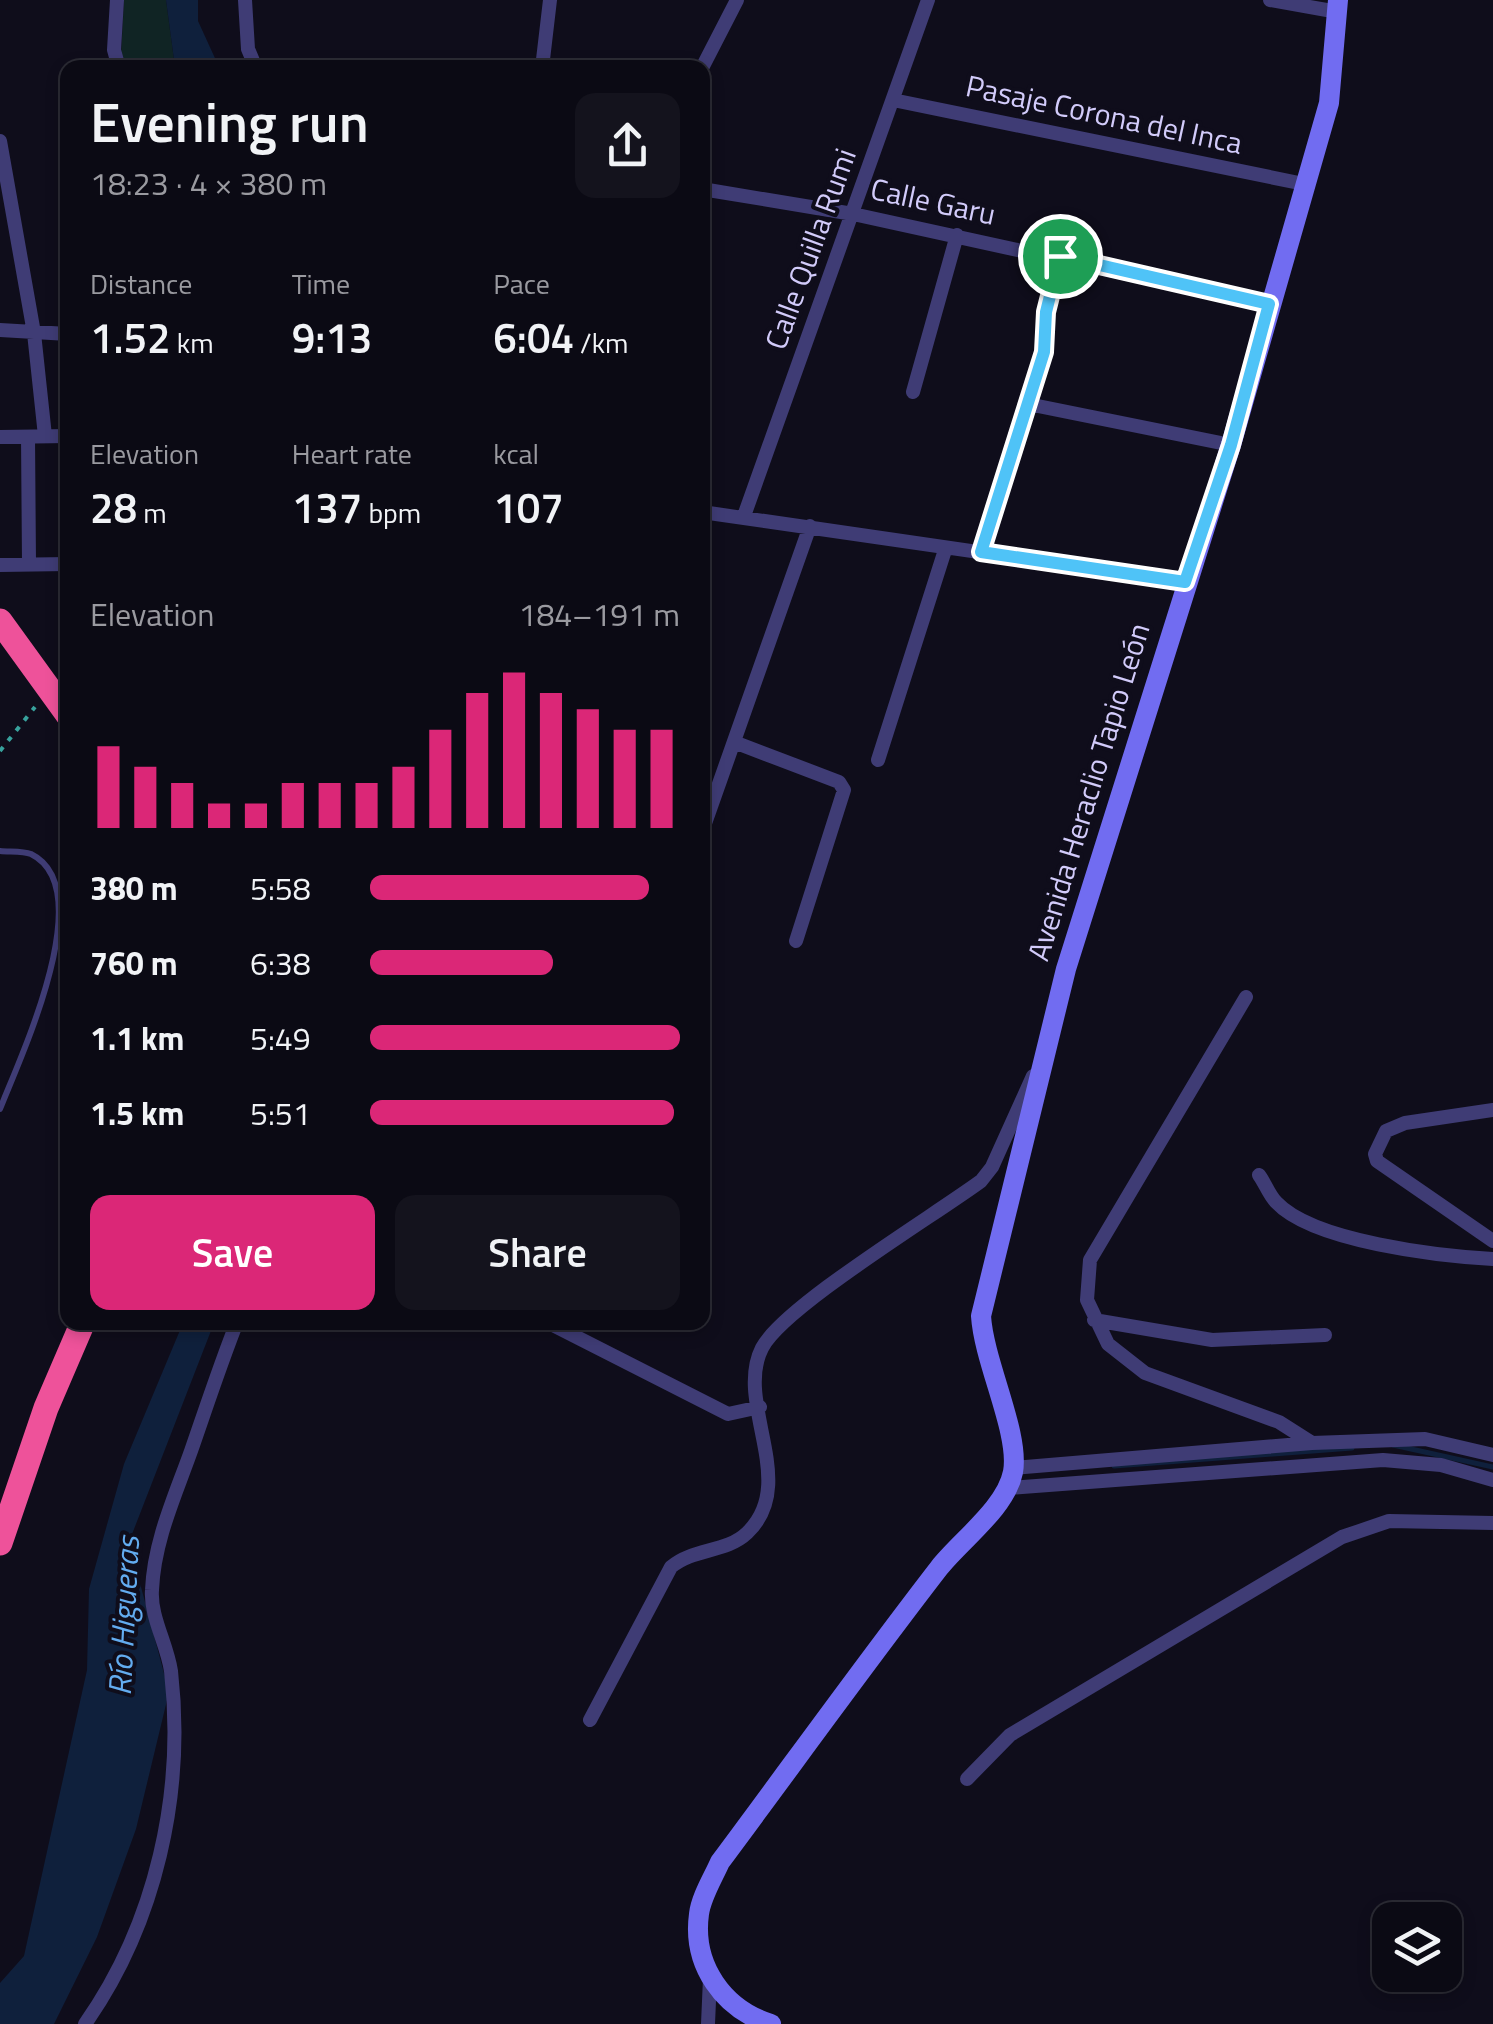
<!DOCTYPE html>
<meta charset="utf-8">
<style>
body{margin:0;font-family:"Titillium Web",sans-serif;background:#14131d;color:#f1f3f6;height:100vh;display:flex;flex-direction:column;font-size:38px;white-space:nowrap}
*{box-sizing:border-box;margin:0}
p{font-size:32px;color:#9a9aa0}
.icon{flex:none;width:55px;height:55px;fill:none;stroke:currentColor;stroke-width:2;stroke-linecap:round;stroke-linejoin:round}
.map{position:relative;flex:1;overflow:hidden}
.side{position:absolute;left:60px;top:60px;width:650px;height:1270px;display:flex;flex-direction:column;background:#0b0a14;border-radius:20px;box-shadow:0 5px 15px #0003,0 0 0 2px #2b2b34}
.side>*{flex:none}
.controls{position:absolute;left:1372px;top:1902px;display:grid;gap:20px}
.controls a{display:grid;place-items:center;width:90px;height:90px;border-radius:20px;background:#0b0a14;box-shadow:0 5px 15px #0003,0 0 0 2px #2b2b34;font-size:50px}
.pin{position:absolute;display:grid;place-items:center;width:85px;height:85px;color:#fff;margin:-42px;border:5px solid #fff;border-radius:50%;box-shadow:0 2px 10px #0007}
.round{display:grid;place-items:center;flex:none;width:105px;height:105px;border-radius:20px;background:#14131d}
.summary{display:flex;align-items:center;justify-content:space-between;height:170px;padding:0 30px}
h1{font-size:55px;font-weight:600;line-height:75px}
.stats{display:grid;grid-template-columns:repeat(3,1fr);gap:15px;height:170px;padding:10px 30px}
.stats div{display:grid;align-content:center}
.stats b{font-size:42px;font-weight:600}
.stats small{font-size:28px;font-weight:400}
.stats p{font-size:28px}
.chart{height:280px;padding:20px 30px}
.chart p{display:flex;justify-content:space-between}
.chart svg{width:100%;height:180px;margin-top:10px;stroke:#db2777;stroke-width:6}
.button{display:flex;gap:20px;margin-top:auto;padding:20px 30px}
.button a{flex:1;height:115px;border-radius:20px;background:#db2777;color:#fff;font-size:40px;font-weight:600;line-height:115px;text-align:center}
.button a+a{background:#14131d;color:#f1f3f6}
ul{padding:0 30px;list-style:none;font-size:32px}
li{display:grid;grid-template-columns:160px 120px 1fr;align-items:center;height:75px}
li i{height:25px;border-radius:12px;background:#db2777}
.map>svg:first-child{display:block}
.green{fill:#102424}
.water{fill:#0f203c}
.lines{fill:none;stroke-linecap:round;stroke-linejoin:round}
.stream{stroke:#0f203c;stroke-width:5}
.path{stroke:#38a29d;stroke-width:4;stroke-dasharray:5 8;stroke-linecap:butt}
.lane{stroke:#3f3c75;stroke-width:6}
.street{stroke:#3f3c75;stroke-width:14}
.secondary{stroke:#716cf1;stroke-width:20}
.highway{stroke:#ee529a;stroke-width:25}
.route-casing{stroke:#fff;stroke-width:20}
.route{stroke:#4fc3f7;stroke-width:12}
.labels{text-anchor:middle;stroke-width:8;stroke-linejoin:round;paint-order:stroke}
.street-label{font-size:30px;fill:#d2cbfa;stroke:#0f0d1b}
.water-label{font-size:32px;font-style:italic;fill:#63acf0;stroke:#0f0d1b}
</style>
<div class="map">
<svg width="1493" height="2024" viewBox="0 0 1493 2024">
<rect width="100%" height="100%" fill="#0f0d1b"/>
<!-- green -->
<path class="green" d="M124,0H166L175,67H126L121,56Z"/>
<!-- water -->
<path class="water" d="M166,0H198V21L219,67H175Z
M183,1323H214L129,1542L169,1692L136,1829L97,1937L54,2024H0V1983L24,1956L87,1670L89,1589L124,1464Z"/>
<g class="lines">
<!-- stream -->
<path class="stream" d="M1393,1445L1493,1467
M1114,1466L1352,1448"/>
<!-- path -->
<path class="path" d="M0,751L35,707"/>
<!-- lane -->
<path class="lane" d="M0,851C9,852 23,851 31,854C101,888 19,1060 0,1109"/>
<!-- street -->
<path class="street" d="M117,0L114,50L119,68
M245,0L248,49L256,68
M1270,0L1338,12
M542,68L550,0
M702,68L737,0
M893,100L1304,184
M0,141L34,333L45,436
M702,189L853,214L1269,305
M0,330L68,334
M913,392L957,235
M1028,404L1231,445
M0,437L68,436
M28,437L29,564
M702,512L1185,582
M744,516L928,0
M981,552L1045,352L1047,312L1060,256
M0,565L68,564
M734,742L839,782L844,790L796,941
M878,760L945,550
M702,832L810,526
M1246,997L1090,1260L1087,1300L1108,1344L1145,1373L1279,1422L1312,1443
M1493,1110L1405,1123L1386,1131L1375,1154L1377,1161L1493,1241
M1259,1175C1265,1183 1269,1195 1276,1202C1313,1242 1440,1256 1493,1259
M1094,1320L1212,1340L1325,1335
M547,1322L728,1414L760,1407
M1014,1468L1312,1443L1425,1439L1493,1455
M1009,1488L1383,1460L1441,1465L1493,1480
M590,1720L671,1567C693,1548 726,1553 747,1533C800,1483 734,1403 762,1348C783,1307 935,1215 981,1181L992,1167L1033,1076
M967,1779L1010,1735L1342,1537L1389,1521L1493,1523
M85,2024C156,1923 185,1793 171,1671C167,1644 150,1616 152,1590C154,1541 175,1496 191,1451C206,1408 220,1365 237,1322
M708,2024L710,1978"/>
<!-- secondary -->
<path class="secondary" d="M771,2024C723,2009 692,1965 699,1914C701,1897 713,1878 720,1862C793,1764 864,1665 939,1568C961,1540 1006,1508 1013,1472C1020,1433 984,1363 981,1316L1066,969L1231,445L1329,103L1338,0"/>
<!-- highway -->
<path class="highway" d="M0,621L68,715
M0,1543L46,1408L83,1322"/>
</g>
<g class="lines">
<defs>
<path id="route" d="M1060,256L1269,304L1231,445L1185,582L981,552L1044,352L1046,312Z"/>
</defs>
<!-- route casing -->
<use href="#route" class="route-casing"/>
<!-- route -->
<use href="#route" class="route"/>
</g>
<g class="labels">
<!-- street labels -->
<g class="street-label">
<text transform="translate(1104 115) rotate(12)" y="10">Pasaje Corona del Inca</text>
<text transform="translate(933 202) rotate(12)" y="10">Calle Garu</text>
<text transform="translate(811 249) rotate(-70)" y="10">Calle Quilla Rumi</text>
<text transform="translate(1089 792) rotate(-73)" y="10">Avenida Heraclio Tapio León</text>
</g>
<!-- water labels -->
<g class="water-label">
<text transform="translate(124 1616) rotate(-87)" y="11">Río Higueras</text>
</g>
</g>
</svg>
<div class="controls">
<a><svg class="icon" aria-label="layers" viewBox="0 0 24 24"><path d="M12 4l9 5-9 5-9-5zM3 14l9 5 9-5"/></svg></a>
</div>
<div class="pin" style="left:1060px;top:256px;background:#1e9e55"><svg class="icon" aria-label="arrive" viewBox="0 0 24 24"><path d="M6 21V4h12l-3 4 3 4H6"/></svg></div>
<section class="side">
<div class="summary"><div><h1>Evening run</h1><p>18:23 · 4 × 380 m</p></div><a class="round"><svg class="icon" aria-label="share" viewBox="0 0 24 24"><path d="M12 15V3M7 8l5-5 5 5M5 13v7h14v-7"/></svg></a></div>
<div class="stats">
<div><p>Distance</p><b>1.52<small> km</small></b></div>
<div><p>Time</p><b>9:13</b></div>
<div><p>Pace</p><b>6:04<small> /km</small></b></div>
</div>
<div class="stats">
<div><p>Elevation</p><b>28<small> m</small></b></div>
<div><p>Heart rate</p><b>137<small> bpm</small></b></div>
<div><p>kcal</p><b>107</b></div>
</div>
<div class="chart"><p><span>Elevation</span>184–191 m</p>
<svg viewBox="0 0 160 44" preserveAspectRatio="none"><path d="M5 44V24M15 44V29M25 44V33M35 44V38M45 44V38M55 44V33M65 44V33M75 44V33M85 44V29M95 44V20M105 44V11M115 44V6M125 44V11M135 44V15M145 44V20M155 44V20"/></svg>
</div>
<ul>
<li><b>380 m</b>5:58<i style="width:90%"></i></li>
<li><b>760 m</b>6:38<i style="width:59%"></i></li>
<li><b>1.1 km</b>5:49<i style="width:100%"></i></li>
<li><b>1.5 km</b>5:51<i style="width:98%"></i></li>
</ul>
<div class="button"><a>Save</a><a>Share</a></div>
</section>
</div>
